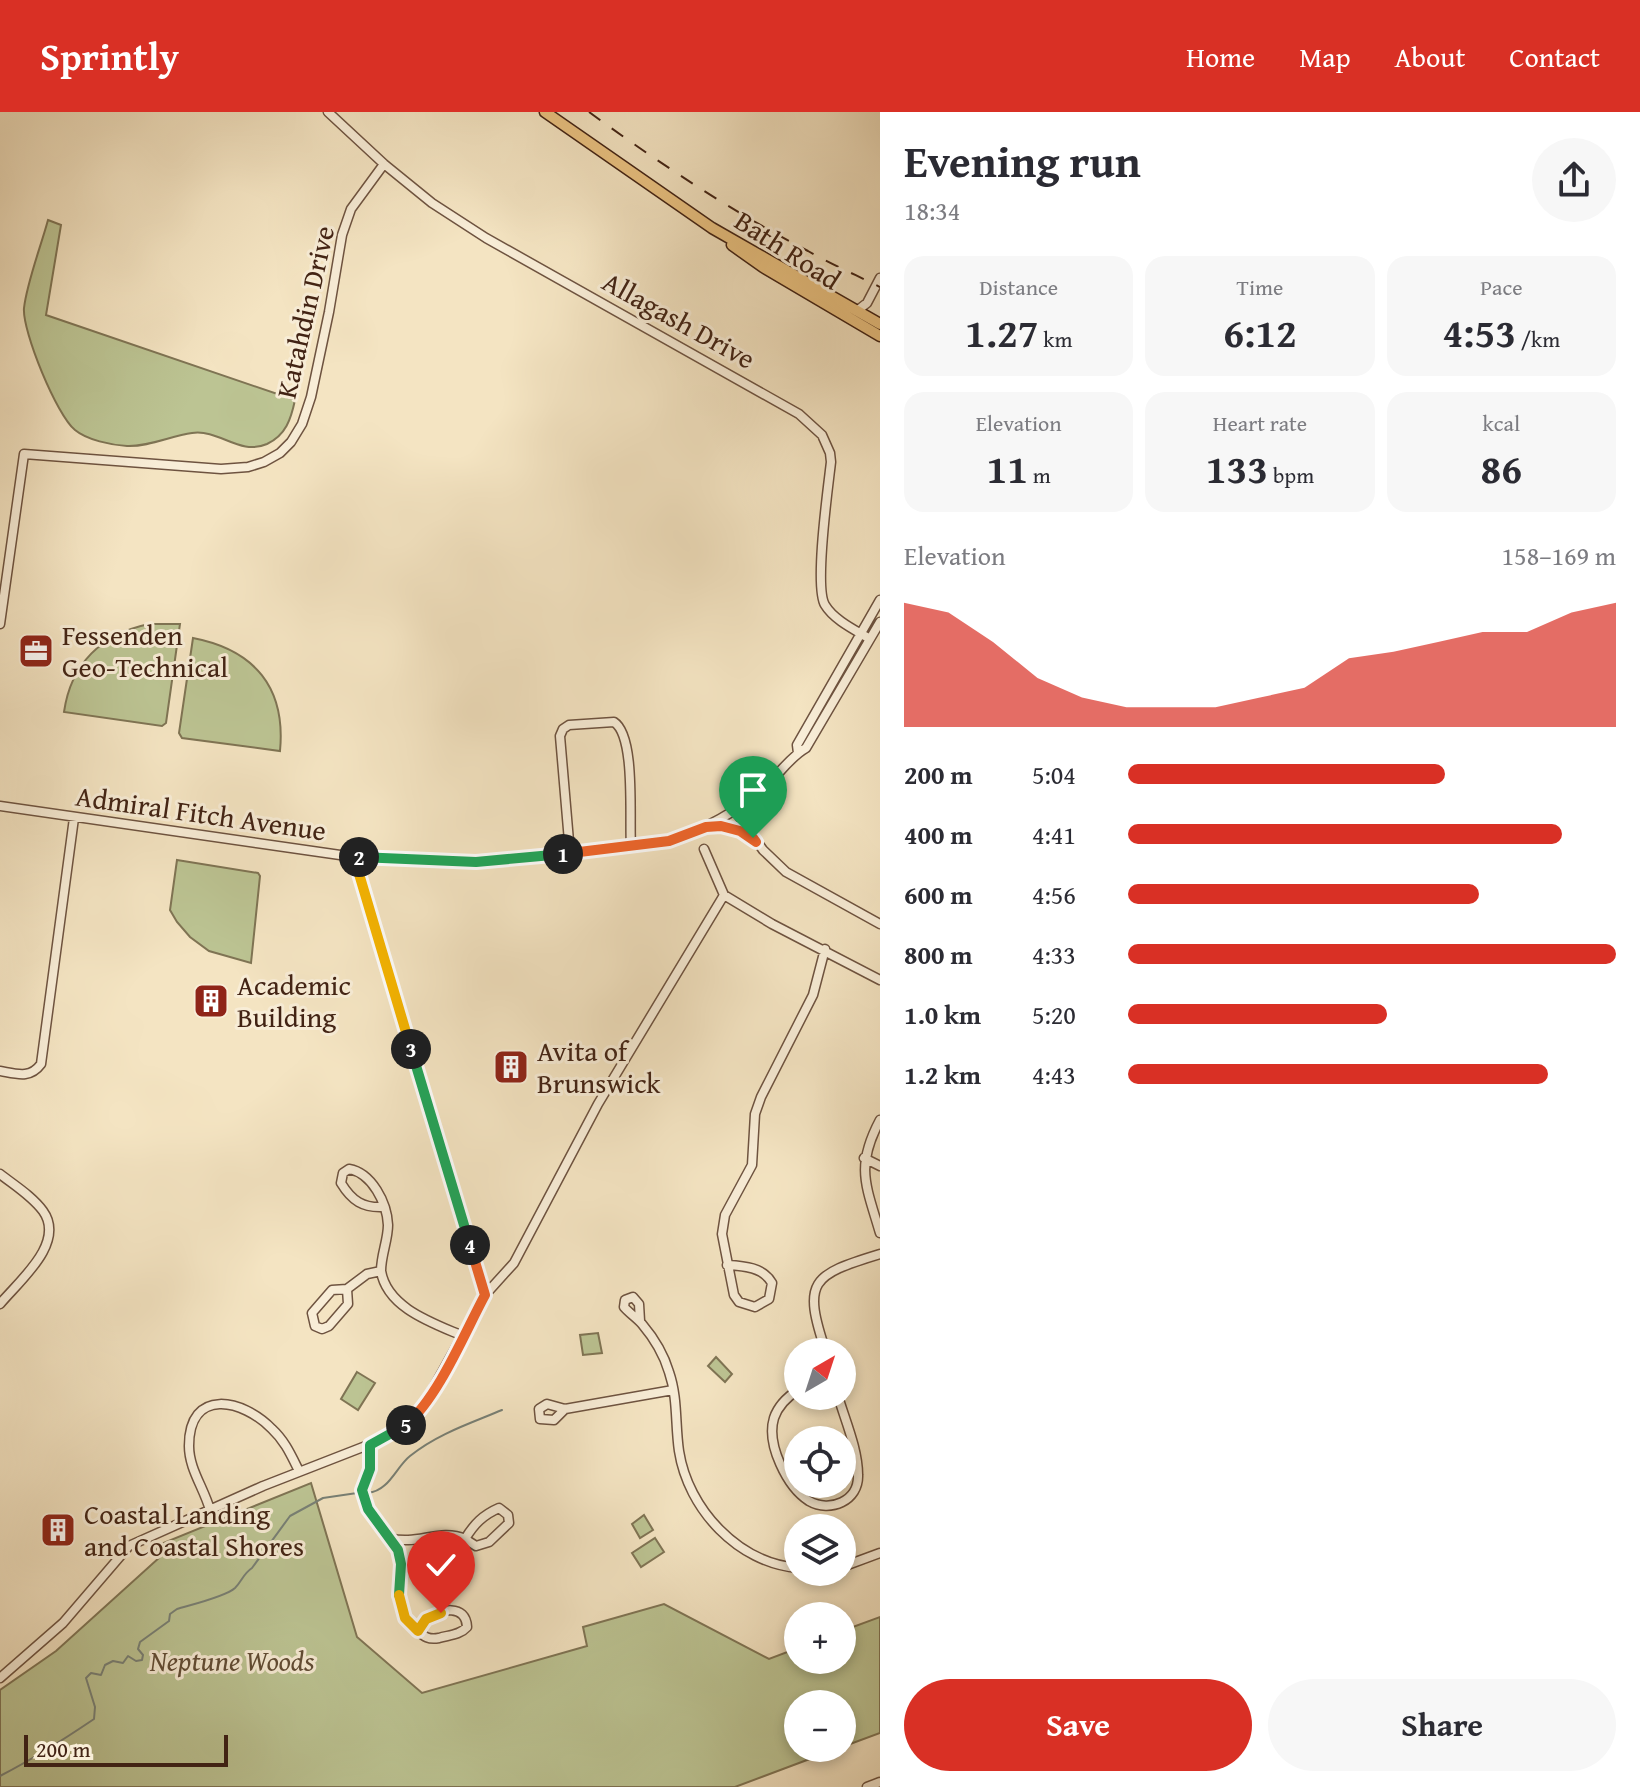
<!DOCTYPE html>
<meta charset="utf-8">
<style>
body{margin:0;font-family:"Gentium Book Plus",serif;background:#f7f7f7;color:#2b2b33;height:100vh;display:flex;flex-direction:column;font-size:30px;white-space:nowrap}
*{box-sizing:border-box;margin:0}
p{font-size:26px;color:#7c7c81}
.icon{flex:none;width:44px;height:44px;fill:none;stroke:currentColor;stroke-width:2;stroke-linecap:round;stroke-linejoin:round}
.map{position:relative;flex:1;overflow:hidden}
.panel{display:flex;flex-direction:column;background:#fff;width:760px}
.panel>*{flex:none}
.needle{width:52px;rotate:39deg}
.tools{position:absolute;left:784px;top:1226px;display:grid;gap:16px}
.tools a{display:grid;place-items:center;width:72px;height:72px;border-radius:50%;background:#fff;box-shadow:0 4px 12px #0003;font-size:40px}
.scale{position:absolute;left:24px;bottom:20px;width:204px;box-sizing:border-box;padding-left:8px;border:4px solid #422314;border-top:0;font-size:22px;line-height:28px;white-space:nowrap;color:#422314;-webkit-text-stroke:6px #f8edd7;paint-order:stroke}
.pin{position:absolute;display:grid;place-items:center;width:68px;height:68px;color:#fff;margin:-82px -34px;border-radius:50% 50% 50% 0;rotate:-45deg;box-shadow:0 0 8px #0007}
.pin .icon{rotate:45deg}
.km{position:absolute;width:40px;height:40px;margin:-20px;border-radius:50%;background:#222;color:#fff;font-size:22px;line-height:40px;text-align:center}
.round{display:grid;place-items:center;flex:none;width:84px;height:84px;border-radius:42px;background:#f7f7f7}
.headline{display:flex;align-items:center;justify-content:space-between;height:136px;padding:0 24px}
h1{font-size:44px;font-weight:700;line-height:60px}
.figures{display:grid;grid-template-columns:repeat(3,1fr);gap:12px;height:136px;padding:8px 24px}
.figures div{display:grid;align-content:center;border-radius:20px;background:#f7f7f7;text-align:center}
.figures b{font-size:40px;font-weight:700}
.figures small{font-size:22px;font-weight:400}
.figures p{font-size:22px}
.chart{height:224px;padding:16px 24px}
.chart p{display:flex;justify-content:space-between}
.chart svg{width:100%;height:144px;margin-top:8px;fill:#d93025;opacity:.7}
.primary-button{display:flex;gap:16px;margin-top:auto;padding:16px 24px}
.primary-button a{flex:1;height:92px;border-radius:48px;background:#d93025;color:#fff;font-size:32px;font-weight:700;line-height:92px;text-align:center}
.primary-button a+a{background:#f7f7f7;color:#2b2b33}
ul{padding:0 24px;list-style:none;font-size:26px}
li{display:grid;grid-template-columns:128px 96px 1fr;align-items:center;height:60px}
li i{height:20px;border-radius:10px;background:#d93025}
header{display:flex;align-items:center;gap:48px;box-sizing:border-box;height:112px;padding:0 40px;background:#d93025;color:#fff}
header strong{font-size:38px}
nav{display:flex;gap:44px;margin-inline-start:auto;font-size:28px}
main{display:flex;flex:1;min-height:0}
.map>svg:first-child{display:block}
.green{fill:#bcc493;stroke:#7f7454;stroke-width:2}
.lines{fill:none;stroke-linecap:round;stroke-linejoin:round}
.stream{stroke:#788076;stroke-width:2}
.minor-casing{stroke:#6e5340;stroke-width:11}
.major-casing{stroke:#422314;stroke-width:13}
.minor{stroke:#f8edd7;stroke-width:8}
.major{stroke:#eac281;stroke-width:10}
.rail{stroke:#422314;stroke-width:2;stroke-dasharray:14 14;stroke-linecap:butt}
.split-1-casing{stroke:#fff;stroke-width:16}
.split-2-casing{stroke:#fff;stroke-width:16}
.split-3-casing{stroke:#fff;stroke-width:16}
.split-4-casing{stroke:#fff;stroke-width:16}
.split-5-casing{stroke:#fff;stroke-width:16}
.split-6-casing{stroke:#fff;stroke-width:16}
.split-7-casing{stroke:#fff;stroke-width:16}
.split-1{stroke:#f0652b;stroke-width:10}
.split-2{stroke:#22a559;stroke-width:10}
.split-3{stroke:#f5b400;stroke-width:10}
.split-4{stroke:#22a559;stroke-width:10}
.split-5{stroke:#f0652b;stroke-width:10}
.split-6{stroke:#22a559;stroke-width:10}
.split-7{stroke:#f5b400;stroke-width:10}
.labels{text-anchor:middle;stroke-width:6;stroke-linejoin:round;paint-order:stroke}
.street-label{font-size:28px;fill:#422314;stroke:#f8edd7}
.poi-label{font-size:28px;fill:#422314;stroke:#f8edd7;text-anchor:start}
.park-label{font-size:28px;font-style:italic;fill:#604b34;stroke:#f8edd7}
</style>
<header>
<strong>Sprintly</strong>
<nav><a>Home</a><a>Map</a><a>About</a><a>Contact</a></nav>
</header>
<main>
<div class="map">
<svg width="880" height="1675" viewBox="0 0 880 1675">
<rect width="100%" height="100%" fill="#f4e4c2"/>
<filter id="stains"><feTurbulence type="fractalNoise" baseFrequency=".0025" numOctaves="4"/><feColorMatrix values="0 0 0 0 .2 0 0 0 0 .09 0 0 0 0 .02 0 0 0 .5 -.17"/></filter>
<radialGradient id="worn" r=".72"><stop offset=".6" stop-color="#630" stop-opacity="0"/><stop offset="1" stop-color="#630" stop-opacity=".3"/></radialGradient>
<!-- green -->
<path class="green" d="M48,108L61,113L46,203L295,288C291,307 286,323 267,332C239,344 220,317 192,321C171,324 148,335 127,334C111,333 87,328 75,318C57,304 22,219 24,196C27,170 41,134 48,108Z
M149,512H180L166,611L162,614L64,600C71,551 102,522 149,512Z
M193,526C255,538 286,576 280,639L182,626L179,621Z
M177,748L258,761L260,764L251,851L209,839L190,825L177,810L170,798Z
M598,1221L602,1241L583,1243L580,1223Z
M716,1245L732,1262L725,1270L708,1254Z
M357,1260L375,1271L358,1298L341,1287Z
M311,1371L357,1525L422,1581L587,1534L583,1515L664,1492L769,1547L798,1536V1548H842V1519L880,1505V1621L842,1635V1592H798V1636H839L735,1675H0V1578L56,1539L160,1445L156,1434Z
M644,1403L653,1418L640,1426L632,1412Z
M655,1426L664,1440L641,1455L632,1441Z"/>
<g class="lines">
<!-- stream -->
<path class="stream" d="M368,1381C389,1379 396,1355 410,1344C437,1322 471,1311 502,1298
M0,1664C33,1647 63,1628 94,1607L95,1595L86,1566L91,1561L101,1563L105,1553L113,1549L123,1551L128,1544L136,1549L142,1548L143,1543L138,1537L140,1530L169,1509L170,1502L177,1497C190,1493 225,1485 235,1476C242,1469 243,1462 252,1456L290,1404L323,1386L357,1381"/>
<defs>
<path id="minor" d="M328,0L384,52L432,91L486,126L799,302L822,323L830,341L831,350C828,376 814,475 825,493C834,508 855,518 870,527
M858,198L867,191L880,166
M0,512L24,342L221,357L248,355L264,350L280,341L291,330L302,312L311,285L329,200L342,123L351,97L384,52
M798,641L797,633L880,488
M0,694L354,745L476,750L669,729C703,718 739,699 766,674C779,662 790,645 806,636L880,510
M734,697L763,738L786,760L880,812
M707,715H730L750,726
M704,737L724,783L772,812L880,868
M570,741L560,624L563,617L569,613L614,610C636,624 629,707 631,735
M354,745L485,1183
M0,959C17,962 30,967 41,952L74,706
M880,1008C855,1055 866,1073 880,1121
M864,1046L880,1054
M0,1062C14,1073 32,1084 43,1099C66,1131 19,1169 0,1192
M727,1153C744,1154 763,1155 772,1171L769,1187L755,1195L739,1190L734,1183L722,1122L725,1103L752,1053L755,1002L761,985L813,883L825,837
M381,1159C381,1143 388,1128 388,1113C387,1091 372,1061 349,1057L343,1061L341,1071C352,1089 363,1096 383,1095
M347,1177L332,1178L312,1201L315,1214L322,1217L329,1214L348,1192L347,1177L367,1162L381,1159C387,1196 433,1211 463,1224
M640,1209L639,1192L633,1185L625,1188L624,1195C629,1201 637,1206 642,1212C653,1225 664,1243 669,1260C678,1286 675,1312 679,1339C688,1397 738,1451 798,1456
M826,1240C802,1169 811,1163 880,1142
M798,1278C787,1285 778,1294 774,1306C766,1332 787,1375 809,1389C830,1401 859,1389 858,1363C858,1337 845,1308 838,1284
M565,1297L554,1308L540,1307L539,1297L547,1292L565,1297L673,1278
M370,1333C371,1341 372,1350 370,1357C367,1366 362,1371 363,1380C364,1404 389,1417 398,1438C410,1468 384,1488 417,1518C424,1525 429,1528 439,1526C449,1523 460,1523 467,1515C466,1492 440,1496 426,1508C422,1511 421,1515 418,1519
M210,1398C204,1376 189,1357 189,1334C189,1275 243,1287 272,1317C285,1329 291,1343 299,1359
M390,1426C416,1434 440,1416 465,1427C474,1412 483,1403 499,1396L508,1403L509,1411L489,1430L476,1434L465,1427
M842,1455L880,1441
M0,1566L63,1511L129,1434L263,1374L381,1328L409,1311L424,1293L485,1183L514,1151L598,992L724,783
M867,1675L880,1670"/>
<path id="major" d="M545,0L712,116L880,212
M732,133L763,155L880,224"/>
</defs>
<!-- minor casing -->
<use href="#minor" class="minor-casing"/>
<!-- major casing -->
<use href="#major" class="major-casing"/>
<!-- minor -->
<use href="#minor" class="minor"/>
<!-- major -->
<use href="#major" class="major"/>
<!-- rail -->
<path class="rail" d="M589,0C659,51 731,99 808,139C831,152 856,163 880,175"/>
</g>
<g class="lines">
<defs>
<path id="split-1" d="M563,742L669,729L706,715L721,714L740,719L756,730L753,726"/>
<path id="split-2" d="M359,745L476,750L563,742"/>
<path id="split-3" d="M359,745H354L411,937"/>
<path id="split-4" d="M411,937L470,1133"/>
<path id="split-5" d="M406,1313C439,1284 464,1222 485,1183L470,1133"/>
<path id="split-6" d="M399,1483L401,1452L398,1438L368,1397L362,1378L370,1357V1333L406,1313"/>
<path id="split-7" d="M399,1483L405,1506L418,1519L426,1507L441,1501"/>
</defs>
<!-- split-1 casing -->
<use href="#split-1" class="split-1-casing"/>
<!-- split-2 casing -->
<use href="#split-2" class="split-2-casing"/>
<!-- split-3 casing -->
<use href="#split-3" class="split-3-casing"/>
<!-- split-4 casing -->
<use href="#split-4" class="split-4-casing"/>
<!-- split-5 casing -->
<use href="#split-5" class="split-5-casing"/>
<!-- split-6 casing -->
<use href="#split-6" class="split-6-casing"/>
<!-- split-7 casing -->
<use href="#split-7" class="split-7-casing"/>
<!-- split-1 -->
<use href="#split-1" class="split-1"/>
<!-- split-2 -->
<use href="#split-2" class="split-2"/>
<!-- split-3 -->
<use href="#split-3" class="split-3"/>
<!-- split-4 -->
<use href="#split-4" class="split-4"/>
<!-- split-5 -->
<use href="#split-5" class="split-5"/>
<!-- split-6 -->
<use href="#split-6" class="split-6"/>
<!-- split-7 -->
<use href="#split-7" class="split-7"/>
</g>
<!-- icons -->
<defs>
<symbol id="office-square" viewBox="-11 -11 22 22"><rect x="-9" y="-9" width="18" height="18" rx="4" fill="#8f2418" stroke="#f8edd7"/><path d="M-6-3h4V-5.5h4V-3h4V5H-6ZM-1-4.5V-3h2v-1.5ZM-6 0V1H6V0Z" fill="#fff"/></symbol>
<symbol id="building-square" viewBox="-11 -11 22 22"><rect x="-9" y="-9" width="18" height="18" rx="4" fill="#8f2418" stroke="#f8edd7"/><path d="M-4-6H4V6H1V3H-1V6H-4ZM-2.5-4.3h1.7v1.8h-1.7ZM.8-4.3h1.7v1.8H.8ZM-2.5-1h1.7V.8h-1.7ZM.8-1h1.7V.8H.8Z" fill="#fff"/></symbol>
</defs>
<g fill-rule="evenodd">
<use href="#office-square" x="16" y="519" width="40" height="40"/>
<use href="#building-square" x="191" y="869" width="40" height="40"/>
<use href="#building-square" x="491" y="935" width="40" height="40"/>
<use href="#building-square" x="38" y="1398" width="40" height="40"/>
</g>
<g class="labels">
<!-- street labels -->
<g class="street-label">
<text transform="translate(788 138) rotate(33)" y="10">Bath Road</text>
<text transform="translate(305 200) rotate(-77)" y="10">Katahdin Drive</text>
<text transform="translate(679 208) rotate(29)" y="10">Allagash Drive</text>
<text transform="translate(201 701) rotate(8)" y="10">Admiral Fitch Avenue</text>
</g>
<!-- poi labels -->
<g class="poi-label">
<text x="62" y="533">Fessenden<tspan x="62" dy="32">Geo-Technical</tspan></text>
<text x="237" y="883">Academic<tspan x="237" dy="32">Building</tspan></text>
<text x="537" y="949">Avita of<tspan x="537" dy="32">Brunswick</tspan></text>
<text x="84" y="1412">Coastal Landing<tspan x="84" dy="32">and Coastal Shores</tspan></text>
</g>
<!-- park labels -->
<g class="park-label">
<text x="232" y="1559">Neptune Woods</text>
</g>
</g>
<rect width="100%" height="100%" filter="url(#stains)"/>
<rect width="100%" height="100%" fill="url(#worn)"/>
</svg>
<div class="tools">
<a><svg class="needle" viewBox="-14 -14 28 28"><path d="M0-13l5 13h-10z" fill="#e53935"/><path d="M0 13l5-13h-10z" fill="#7c7c81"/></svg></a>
<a><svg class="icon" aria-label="locate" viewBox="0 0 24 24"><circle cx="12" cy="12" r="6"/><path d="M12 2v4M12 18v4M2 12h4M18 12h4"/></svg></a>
<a><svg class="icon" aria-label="layers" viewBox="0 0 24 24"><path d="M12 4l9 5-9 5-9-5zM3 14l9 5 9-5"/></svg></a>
<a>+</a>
<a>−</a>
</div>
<div class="scale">200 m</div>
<div class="pin" style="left:753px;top:726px;background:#1e9e55"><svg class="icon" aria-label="arrive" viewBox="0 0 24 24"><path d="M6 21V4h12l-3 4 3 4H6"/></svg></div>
<div class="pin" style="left:441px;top:1501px;background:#d93025"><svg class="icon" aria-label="check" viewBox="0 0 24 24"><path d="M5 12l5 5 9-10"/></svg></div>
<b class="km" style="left:563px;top:742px">1</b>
<b class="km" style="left:359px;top:745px">2</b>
<b class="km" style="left:411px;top:937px">3</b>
<b class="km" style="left:470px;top:1133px">4</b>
<b class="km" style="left:406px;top:1313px">5</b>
</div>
<section class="panel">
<div class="headline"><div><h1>Evening run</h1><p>18:34</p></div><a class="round"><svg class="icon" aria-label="share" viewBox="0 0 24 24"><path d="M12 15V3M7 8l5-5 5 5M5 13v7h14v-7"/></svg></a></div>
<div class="figures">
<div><p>Distance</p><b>1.27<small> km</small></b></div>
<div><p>Time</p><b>6:12</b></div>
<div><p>Pace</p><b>4:53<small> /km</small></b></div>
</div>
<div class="figures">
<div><p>Elevation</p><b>11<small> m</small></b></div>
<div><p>Heart rate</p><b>133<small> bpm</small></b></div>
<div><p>kcal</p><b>86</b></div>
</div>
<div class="chart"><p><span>Elevation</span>158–169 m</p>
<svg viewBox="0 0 160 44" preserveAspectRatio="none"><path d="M0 44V6L10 9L20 18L30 29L40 35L50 38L60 38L70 38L80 35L90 32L100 23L110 21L120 18L130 15L140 15L150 9L160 6V44z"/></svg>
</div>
<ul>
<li><b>200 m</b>5:04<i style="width:65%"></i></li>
<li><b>400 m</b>4:41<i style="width:89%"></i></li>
<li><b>600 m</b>4:56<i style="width:72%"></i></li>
<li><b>800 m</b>4:33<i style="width:100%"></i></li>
<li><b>1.0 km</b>5:20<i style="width:53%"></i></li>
<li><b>1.2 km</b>4:43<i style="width:86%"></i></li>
</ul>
<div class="primary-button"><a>Save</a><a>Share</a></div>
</section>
</main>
